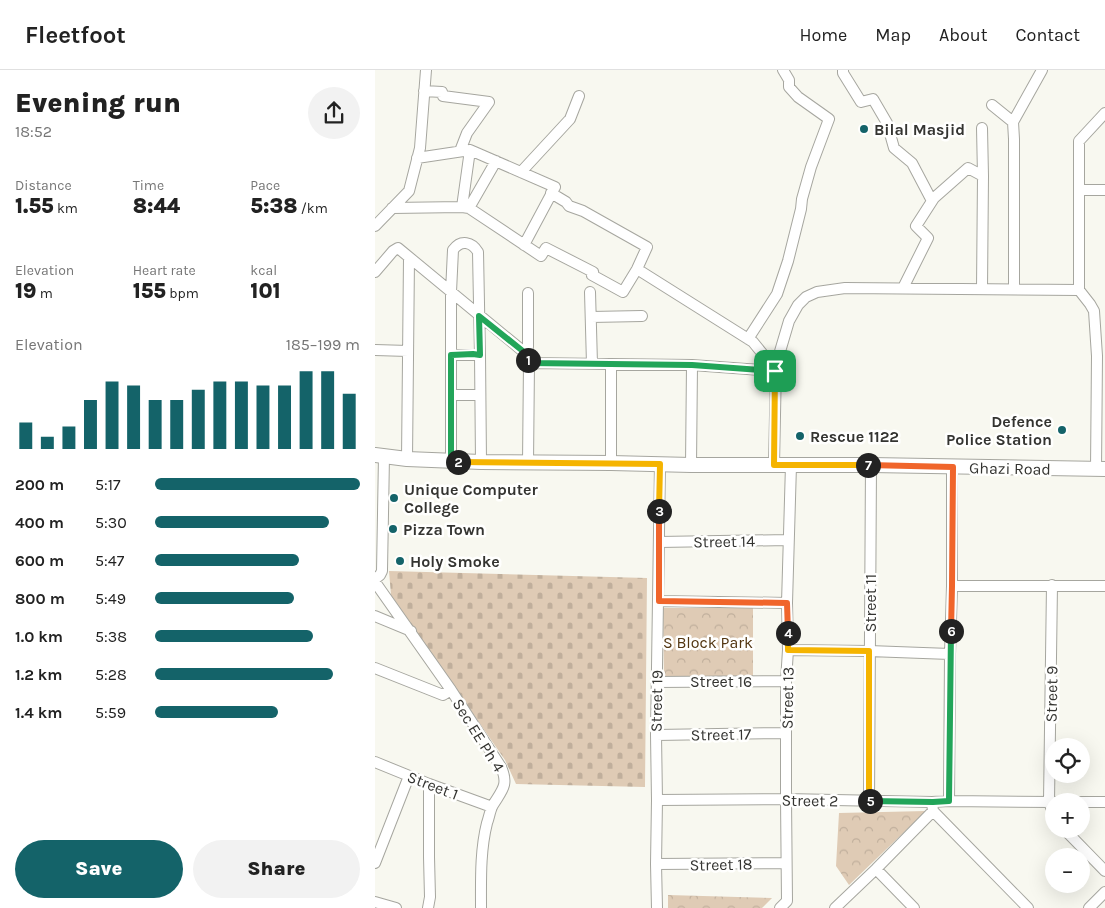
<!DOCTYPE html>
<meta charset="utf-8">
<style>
body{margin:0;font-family:Karla,sans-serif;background:#f2f2f2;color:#222;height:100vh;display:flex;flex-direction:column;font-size:19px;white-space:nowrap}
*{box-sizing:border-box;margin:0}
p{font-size:16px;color:#767676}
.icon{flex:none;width:28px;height:28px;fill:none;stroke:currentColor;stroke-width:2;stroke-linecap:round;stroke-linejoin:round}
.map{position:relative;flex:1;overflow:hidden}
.drawer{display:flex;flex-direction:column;background:#fff;width:375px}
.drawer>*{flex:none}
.controls{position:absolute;left:670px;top:668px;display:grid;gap:10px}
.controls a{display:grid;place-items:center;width:45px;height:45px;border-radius:50%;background:#fff;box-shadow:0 5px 20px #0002;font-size:25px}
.pin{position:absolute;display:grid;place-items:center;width:42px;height:42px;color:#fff;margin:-21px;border-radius:10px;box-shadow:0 2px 8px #0006}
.km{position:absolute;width:25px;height:25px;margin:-12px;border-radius:50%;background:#222;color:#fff;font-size:14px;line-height:25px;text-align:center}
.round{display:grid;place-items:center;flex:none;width:52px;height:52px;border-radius:26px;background:#f2f2f2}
.overview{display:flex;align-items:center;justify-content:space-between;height:85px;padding:0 15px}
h1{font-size:28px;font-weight:800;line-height:38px}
.metrics{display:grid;grid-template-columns:repeat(3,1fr);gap:8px;height:85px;padding:5px 15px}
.metrics div{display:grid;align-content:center}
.metrics b{font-size:21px;font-weight:800}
.metrics small{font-size:14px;font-weight:400}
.metrics p{font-size:14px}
.chart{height:140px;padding:10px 15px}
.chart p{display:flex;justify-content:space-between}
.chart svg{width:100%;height:90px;margin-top:5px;stroke:#146369;stroke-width:6}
.primary-button{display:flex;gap:10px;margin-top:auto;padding:10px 15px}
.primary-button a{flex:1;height:58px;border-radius:30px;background:#146369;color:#fff;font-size:20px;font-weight:800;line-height:58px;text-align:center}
.primary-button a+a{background:#f2f2f2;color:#222}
ul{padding:0 15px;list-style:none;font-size:16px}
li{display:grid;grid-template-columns:80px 60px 1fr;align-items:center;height:38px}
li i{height:12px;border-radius:6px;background:#146369}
header{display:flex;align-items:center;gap:30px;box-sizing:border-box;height:70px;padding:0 25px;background:#fff;border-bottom:1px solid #e0e0e0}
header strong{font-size:24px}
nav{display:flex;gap:28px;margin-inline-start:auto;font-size:18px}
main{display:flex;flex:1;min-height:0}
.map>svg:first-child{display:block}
.cemetery{fill:url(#cemetery-stones)}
.park{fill:url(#park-crowns)}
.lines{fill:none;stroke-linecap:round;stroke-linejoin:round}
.minor-casing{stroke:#a6a69f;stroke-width:12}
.secondary-casing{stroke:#a6a69f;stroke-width:16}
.minor{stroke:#fff;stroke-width:10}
.secondary{stroke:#fff;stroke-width:14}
.split-1-casing{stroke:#fff;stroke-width:10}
.split-2-casing{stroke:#fff;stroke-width:10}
.split-3-casing{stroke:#fff;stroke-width:10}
.split-4-casing{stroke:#fff;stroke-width:10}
.split-5-casing{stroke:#fff;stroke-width:10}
.split-6-casing{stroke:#fff;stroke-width:10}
.split-7-casing{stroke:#fff;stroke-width:10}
.split-8-casing{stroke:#fff;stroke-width:10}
.split-1{stroke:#22a559;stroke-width:6}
.split-2{stroke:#22a559;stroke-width:6}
.split-3{stroke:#f5b400;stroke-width:6}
.split-4{stroke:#f0652b;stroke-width:6}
.split-5{stroke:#f5b400;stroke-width:6}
.split-6{stroke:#22a559;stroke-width:6}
.split-7{stroke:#f0652b;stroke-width:6}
.split-8{stroke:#f5b400;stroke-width:6}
.poi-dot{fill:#146369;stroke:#fffffe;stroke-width:2}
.labels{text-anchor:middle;stroke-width:5;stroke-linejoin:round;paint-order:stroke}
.poi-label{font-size:16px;font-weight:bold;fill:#343431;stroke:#fffffe;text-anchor:start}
.street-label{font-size:16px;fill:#343431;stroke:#fffffe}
.park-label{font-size:16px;fill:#523510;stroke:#fffffe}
</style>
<header>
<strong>Fleetfoot</strong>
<nav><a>Home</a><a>Map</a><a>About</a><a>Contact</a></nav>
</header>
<main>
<section class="drawer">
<div class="overview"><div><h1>Evening run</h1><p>18:52</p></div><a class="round"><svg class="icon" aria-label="share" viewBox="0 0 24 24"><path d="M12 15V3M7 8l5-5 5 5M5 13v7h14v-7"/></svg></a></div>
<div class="metrics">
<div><p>Distance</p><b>1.55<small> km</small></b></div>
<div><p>Time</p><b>8:44</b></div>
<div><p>Pace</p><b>5:38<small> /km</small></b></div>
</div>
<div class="metrics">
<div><p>Elevation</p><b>19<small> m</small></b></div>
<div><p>Heart rate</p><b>155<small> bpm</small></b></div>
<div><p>kcal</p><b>101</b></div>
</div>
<div class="chart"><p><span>Elevation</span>185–199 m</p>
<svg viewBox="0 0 160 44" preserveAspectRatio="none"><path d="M5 44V31M15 44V38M25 44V33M35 44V20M45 44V11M55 44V13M65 44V20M75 44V20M85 44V15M95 44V11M105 44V11M115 44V13M125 44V13M135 44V6M145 44V6M155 44V17"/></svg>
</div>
<ul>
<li><b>200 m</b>5:17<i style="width:100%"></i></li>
<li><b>400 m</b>5:30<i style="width:85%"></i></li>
<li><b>600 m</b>5:47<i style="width:70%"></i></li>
<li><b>800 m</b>5:49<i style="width:68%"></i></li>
<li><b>1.0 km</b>5:38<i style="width:77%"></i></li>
<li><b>1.2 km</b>5:28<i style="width:87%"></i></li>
<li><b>1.4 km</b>5:59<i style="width:60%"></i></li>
</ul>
<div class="primary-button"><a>Save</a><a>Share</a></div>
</section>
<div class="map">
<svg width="730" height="838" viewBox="0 0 730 838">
<defs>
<pattern id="cemetery-stones" width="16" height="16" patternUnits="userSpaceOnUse" patternTransform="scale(1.25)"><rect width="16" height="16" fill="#dfcbb5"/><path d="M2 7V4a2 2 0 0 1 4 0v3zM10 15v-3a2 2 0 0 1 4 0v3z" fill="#c0af9c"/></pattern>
<pattern id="park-crowns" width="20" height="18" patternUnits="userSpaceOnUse" patternTransform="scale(1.25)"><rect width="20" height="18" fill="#dfcbb5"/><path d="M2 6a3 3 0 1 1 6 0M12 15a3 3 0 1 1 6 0" fill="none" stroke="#c0af9c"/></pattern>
</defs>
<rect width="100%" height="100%" fill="#f8f8f0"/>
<!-- cemetery -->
<path class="cemetery" d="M14,501L272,508L270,717L141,714L130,690L16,525Z"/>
<!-- park -->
<path class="park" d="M288,538H378V607L289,606Z
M551,741L474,815L461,796L464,743Z
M293,825L397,828L387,838H293Z"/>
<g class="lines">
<defs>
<path id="minor" d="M468,0V3L486,32L498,29L512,53L519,78L537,93L557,131
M49,21L67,22L68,26L114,32L92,63L85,81
M617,35L638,52
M607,58L608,106
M42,88L95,80L180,117L149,175
M146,102L195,49L204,26
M704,120H730
M87,137L95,80
M17,138L87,137L94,138L166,186L171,178L218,202L217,205L248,222L262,199L272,177L208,141L194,136L191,132L176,123
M94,138L121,91
M0,156L34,121L45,78L51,0
M262,199L378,272L391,288L401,295
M0,202L18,181L23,178L149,282L153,288L154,293L153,393
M528,218L553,168L541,156L559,128L593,98L608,106L607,219
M639,219V69L638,52L667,0
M215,222L217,294
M216,247L267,246
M373,269L402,224L413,191L426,139L427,129L436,97L454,49L423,27L414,17V10L408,0
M0,280L33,281
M149,282L153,277V223
M76,285H105L106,392
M154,293L317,295L400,301
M76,325H105
M32,389L34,188
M76,391V222L78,180C86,169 97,172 103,182L105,285
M236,393V294
M316,395L317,295
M399,395L401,295L414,251L423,235L431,227L442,222L470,218L704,220
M721,399L722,286L719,241L715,234L704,220V71L730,43
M284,472L413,470
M0,509L5,505L7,501L9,386
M0,512L76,620L126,697C134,715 127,720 118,735C115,740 114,748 112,753C105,781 106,810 106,838
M677,515L674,732L679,745
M577,516H730
M284,531L412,533
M0,546L36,561
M413,580L494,581L575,584
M0,598L68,625L76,620
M281,612L411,611
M281,665L411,663
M0,692L54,714L117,737
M282,730L411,729L557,732L574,731L679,732
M494,731L496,395
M574,731L575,584L577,516V397
M706,732H730
M558,741L653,838
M689,759L730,801
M0,793L34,706
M281,794L411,793
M501,799L539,838
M412,831L411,729V611L413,580L412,533L416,395
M0,832L21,838
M53,838L55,827L54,787V714
M282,838L281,794L282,730L281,665L285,394
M405,838L412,831
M460,838L501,799L558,741L557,732
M714,838L730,822"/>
<path id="secondary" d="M0,385L32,389L106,392L236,393L316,395H496L730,399"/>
</defs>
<!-- minor casing -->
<use href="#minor" class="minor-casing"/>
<!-- secondary casing -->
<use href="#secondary" class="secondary-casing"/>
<!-- minor -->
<use href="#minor" class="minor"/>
<!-- secondary -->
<use href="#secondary" class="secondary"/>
</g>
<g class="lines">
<defs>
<path id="split-1" d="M153,290L154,293L317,295L400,301"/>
<path id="split-2" d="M83,392H76V285L98,284L105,285L104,246L149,282L153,290"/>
<path id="split-3" d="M83,392L285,394L284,441"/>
<path id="split-4" d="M284,441V531L412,533L413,563"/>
<path id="split-5" d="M413,563V580L494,581V731H495"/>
<path id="split-6" d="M495,731L558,732L574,731L576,561"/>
<path id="split-7" d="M493,395L578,397L577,516L576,561"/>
<path id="split-8" d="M400,301L399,395H493"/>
</defs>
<!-- split-1 casing -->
<use href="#split-1" class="split-1-casing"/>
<!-- split-2 casing -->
<use href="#split-2" class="split-2-casing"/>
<!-- split-3 casing -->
<use href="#split-3" class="split-3-casing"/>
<!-- split-4 casing -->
<use href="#split-4" class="split-4-casing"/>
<!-- split-5 casing -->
<use href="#split-5" class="split-5-casing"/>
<!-- split-6 casing -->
<use href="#split-6" class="split-6-casing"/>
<!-- split-7 casing -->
<use href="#split-7" class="split-7-casing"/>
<!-- split-8 casing -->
<use href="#split-8" class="split-8-casing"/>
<!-- split-1 -->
<use href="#split-1" class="split-1"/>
<!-- split-2 -->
<use href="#split-2" class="split-2"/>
<!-- split-3 -->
<use href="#split-3" class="split-3"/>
<!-- split-4 -->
<use href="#split-4" class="split-4"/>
<!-- split-5 -->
<use href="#split-5" class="split-5"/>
<!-- split-6 -->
<use href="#split-6" class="split-6"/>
<!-- split-7 -->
<use href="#split-7" class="split-7"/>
<!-- split-8 -->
<use href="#split-8" class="split-8"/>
</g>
<!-- markers -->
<g class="poi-dot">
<circle cx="489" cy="59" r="5"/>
<circle cx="687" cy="360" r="5"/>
<circle cx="425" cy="366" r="5"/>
<circle cx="19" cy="428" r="5"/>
<circle cx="18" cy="459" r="5"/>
<circle cx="25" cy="491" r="5"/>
</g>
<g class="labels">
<!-- poi labels -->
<g class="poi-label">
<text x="499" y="65">Bilal Masjid</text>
<text x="677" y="357" text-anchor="end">Defence<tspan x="677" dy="18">Police Station</tspan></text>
<text x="435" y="372">Rescue 1122</text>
<text x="29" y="425">Unique Computer<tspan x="29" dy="18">College</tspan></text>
<text x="28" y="465">Pizza Town</text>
<text x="35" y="497">Holy Smoke</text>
</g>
<!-- street labels -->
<g class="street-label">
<text transform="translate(635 398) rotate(1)" y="6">Ghazi Road</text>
<text transform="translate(349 471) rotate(-1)" y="6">Street 14</text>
<text transform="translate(495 533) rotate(-90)" y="6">Street 11</text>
<text x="346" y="617">Street 16</text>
<text transform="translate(676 624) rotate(-89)" y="6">Street 9</text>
<text transform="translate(412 628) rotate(-89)" y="6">Street 13</text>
<text transform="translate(281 631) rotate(-89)" y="6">Street 19</text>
<text transform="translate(346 664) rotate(-1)" y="6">Street 17</text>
<text transform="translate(104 665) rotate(58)" y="6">Sec EE Ph 4</text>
<text transform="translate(58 715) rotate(21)" y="6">Street 1</text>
<text transform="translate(435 730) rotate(1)" y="6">Street 2</text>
<text transform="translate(346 794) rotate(-1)" y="6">Street 18</text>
</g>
<!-- park labels -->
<g class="park-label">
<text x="333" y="578">S Block Park</text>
</g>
</g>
</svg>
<div class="controls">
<a><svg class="icon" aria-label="locate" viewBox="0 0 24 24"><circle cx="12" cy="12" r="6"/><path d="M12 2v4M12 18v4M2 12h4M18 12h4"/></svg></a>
<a>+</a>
<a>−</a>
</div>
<div class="pin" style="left:400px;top:301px;background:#1e9e55"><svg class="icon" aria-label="arrive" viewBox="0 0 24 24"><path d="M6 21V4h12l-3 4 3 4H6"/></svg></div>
<b class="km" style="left:153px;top:290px">1</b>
<b class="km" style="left:83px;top:392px">2</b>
<b class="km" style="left:284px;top:441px">3</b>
<b class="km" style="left:413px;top:563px">4</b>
<b class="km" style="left:495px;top:731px">5</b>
<b class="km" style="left:576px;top:561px">6</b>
<b class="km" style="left:493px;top:395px">7</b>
</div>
</main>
